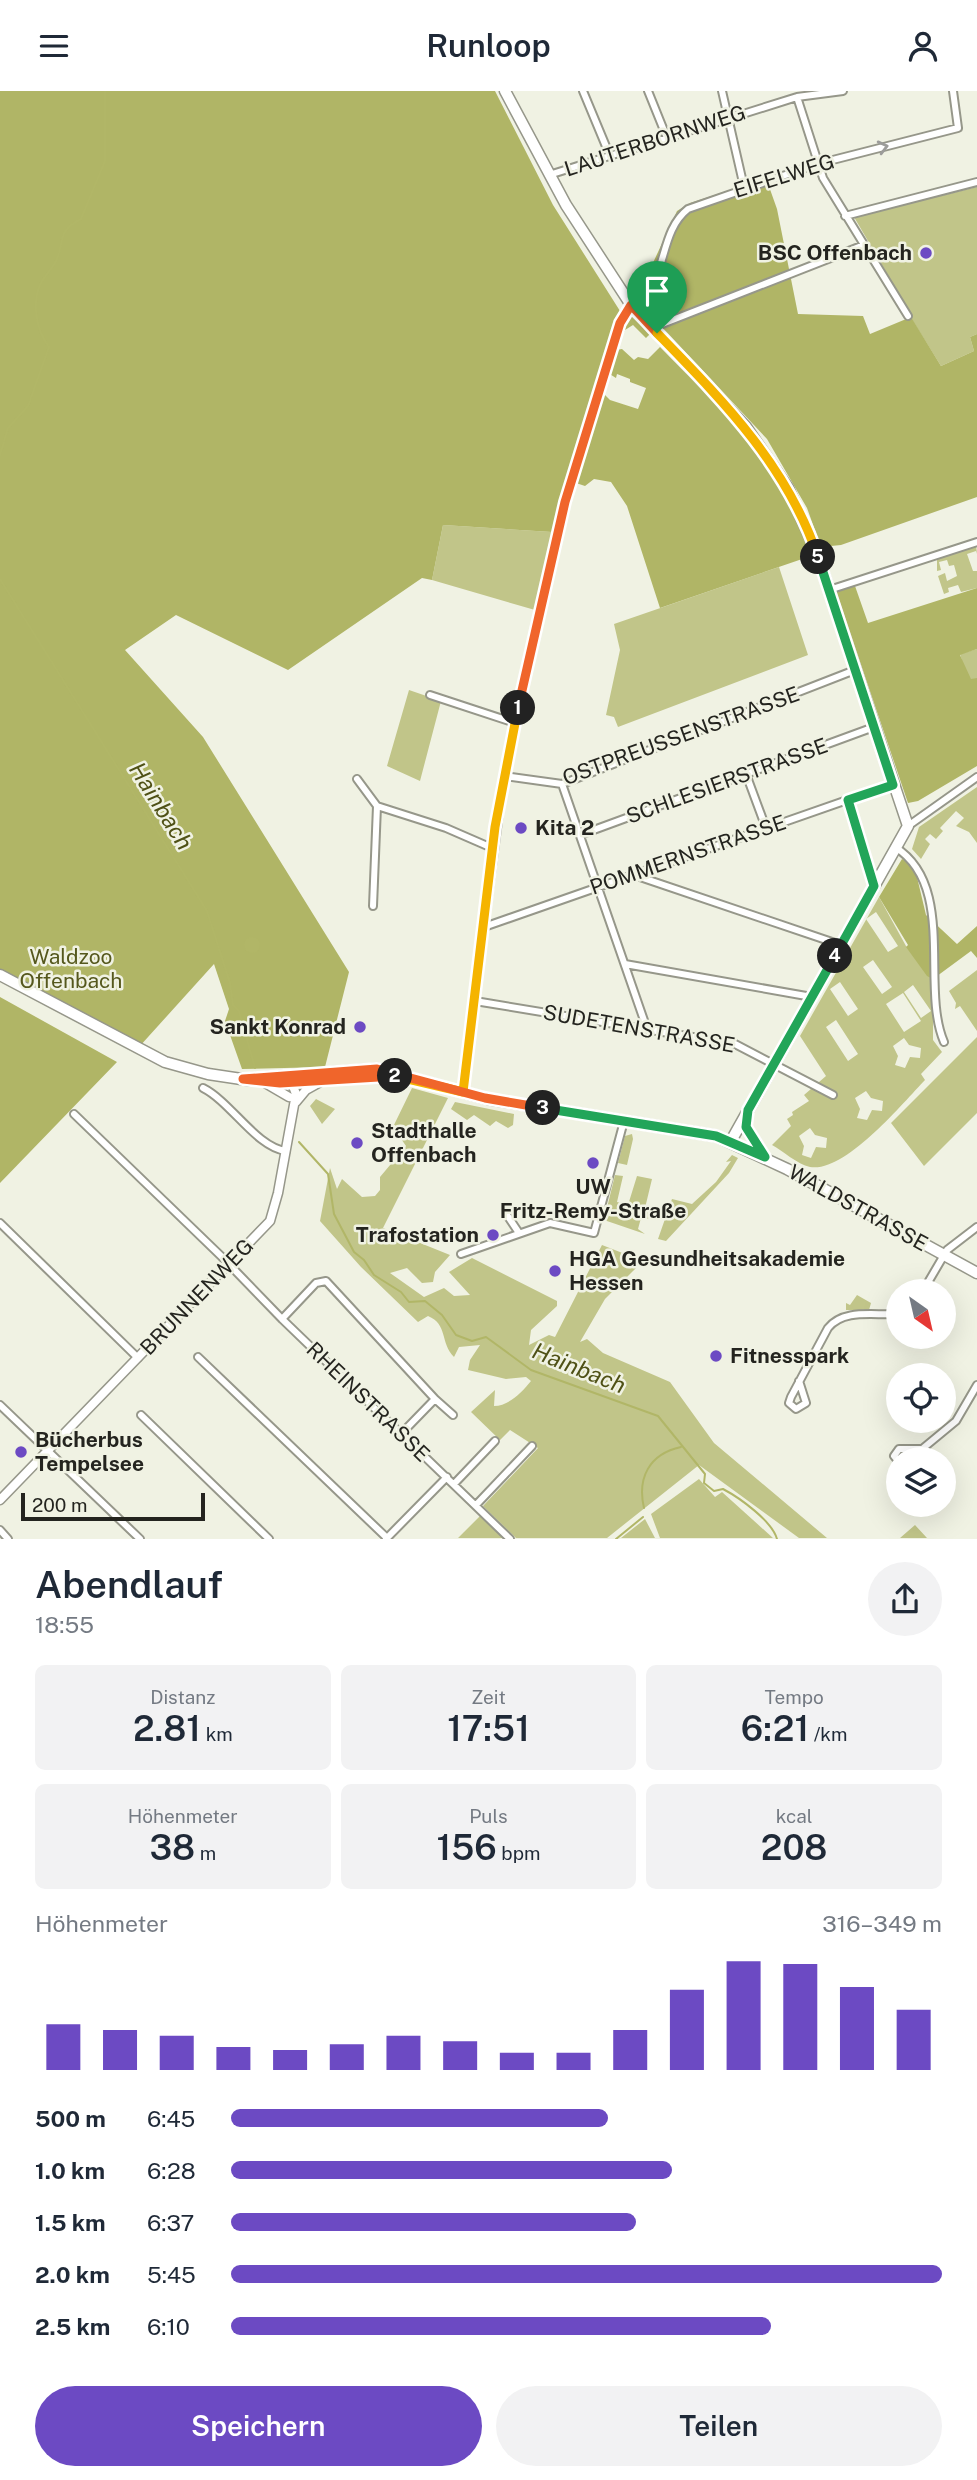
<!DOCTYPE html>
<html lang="de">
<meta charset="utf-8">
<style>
body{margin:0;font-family:"Public Sans",sans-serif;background:#f2f2f3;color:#1f2937;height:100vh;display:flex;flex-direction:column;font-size:26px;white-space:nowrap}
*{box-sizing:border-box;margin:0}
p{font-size:23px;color:#747a83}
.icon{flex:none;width:38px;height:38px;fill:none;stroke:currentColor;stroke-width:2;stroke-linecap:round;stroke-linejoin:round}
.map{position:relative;height:1448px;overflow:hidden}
.sheet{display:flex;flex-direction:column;background:#fff;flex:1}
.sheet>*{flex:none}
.needle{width:46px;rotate:146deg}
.tools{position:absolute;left:886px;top:1188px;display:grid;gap:14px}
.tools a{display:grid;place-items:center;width:70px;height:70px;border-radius:50%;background:#fff;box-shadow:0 7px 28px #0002;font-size:35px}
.scale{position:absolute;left:21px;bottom:18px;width:184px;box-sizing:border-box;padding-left:7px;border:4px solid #24241f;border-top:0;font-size:19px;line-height:24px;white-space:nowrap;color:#24241f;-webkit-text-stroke:5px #f0f2e3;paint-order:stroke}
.pin{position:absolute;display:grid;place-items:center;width:60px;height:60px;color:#fff;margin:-72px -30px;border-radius:50% 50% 50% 0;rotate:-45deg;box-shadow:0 0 7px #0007}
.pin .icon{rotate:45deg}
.km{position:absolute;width:35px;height:35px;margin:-18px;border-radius:50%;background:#222;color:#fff;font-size:19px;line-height:35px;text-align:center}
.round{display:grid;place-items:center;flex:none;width:74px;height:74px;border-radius:37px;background:#f2f2f3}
.headline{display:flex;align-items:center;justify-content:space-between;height:119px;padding:0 35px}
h1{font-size:38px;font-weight:600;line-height:52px}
.figures{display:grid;grid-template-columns:repeat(3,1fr);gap:10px;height:119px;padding:7px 35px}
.figures div{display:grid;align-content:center;border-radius:10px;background:#f2f2f3;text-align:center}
.figures b{font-size:35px;font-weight:600}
.figures small{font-size:19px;font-weight:400}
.figures p{font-size:19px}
.chart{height:196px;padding:14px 35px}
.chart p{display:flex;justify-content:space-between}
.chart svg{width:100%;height:126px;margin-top:7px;stroke:#6c4ac3;stroke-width:6}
.action{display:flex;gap:14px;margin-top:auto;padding:14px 35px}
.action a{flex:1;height:80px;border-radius:42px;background:#6c4ac3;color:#fff;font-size:28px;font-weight:600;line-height:80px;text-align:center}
.action a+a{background:#f2f2f3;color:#1f2937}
ul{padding:0 35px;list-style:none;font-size:23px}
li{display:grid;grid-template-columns:112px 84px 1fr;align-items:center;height:52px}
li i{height:18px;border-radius:9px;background:#6c4ac3}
header{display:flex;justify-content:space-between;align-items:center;height:91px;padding:0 35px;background:#fff;font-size:32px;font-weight:600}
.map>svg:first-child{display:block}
.green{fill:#c1c589;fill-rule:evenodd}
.forest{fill:#b0b566}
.water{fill:#b1b667}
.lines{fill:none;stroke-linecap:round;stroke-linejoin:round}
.stream{stroke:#b1b667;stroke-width:2}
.minor-casing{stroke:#96978a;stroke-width:10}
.tertiary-casing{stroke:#96978a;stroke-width:11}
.secondary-casing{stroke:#96978a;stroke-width:13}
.minor{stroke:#fff;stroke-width:6}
.tertiary{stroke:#fff;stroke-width:8}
.secondary{stroke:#fff;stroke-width:10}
.oneway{stroke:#9c9c9a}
.split-1-casing{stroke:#fff;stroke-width:14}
.split-2-casing{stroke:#fff;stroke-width:14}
.split-3-casing{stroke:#fff;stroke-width:14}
.split-4-casing{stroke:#fff;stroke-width:14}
.split-5-casing{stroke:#fff;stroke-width:14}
.split-6-casing{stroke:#fff;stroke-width:14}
.split-1{stroke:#f0652b;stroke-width:9}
.split-2{stroke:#f5b400;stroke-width:9}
.split-3{stroke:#f0652b;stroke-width:9}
.split-4{stroke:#22a559;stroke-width:9}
.split-5{stroke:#22a559;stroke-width:9}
.split-6{stroke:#f5b400;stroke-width:9}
.poi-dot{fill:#6c4ac3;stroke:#f0f2e3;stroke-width:2.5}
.labels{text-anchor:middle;stroke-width:5;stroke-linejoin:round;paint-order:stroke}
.street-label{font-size:21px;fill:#24241f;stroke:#f0f2e3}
.poi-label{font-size:21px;font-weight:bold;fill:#24241f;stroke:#f0f2e3;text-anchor:start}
.park-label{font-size:21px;fill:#55581d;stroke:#f0f2e3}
.water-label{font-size:23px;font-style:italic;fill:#4f5116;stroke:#f0f2e3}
</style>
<header><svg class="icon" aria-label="menu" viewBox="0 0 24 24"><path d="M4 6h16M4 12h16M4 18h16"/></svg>Runloop<svg class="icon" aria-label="person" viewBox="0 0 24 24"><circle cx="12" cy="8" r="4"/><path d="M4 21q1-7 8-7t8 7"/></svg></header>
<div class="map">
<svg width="977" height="1448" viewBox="0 0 977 1448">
<rect width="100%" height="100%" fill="#f0f2e3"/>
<!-- green -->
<path class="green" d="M977,96V243L970,246L974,260L941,275L893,198L895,196L854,126Z
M443,434L552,441L535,519L432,489Z
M976,454L977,463L976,460L967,463L973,480H977V497L961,501L958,494L948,497L949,501L944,503L938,485L945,482L947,490L957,485L954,474L949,475L947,469L939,471L941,479L937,480V468Z
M779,476L808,564L618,636L614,626L606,624L620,559L614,533Z
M977,558V619L960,563Z
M409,599L441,610L420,690L387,675Z
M977,696V752L969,741L956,735L964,727L956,720L940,737L943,740L936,748L930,743L925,748L930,753L921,768L912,758L919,736Z
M879,806L906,855L933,888V949L942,961L921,983L925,989C902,1013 845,1082 810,1076C797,1073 783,1060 772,1054L791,1035L787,1028L793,1024L792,1021L809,1010L804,1004L826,985L800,945ZM876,821L898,855L888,861L866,828ZM873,869L892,896L882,903L863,876ZM840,891L858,918L848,925L830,898ZM913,894L931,920L921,927L904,901ZM903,902L921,930L904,941L886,913ZM836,929L858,963L848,970L826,936ZM904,947L909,954L921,957L920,967L910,966L905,977L895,974L898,965L893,955ZM866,1000L871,1007L883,1010L882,1020L872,1019L867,1029L857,1027L860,1018L855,1007ZM810,1037L815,1044L827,1047L826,1057L816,1056L811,1067L802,1064L804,1055L799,1045Z
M977,879V940L960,915L955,918L956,912L949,900Z
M977,946V1022L924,1075L891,1032Z
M412,997L448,1007L383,1137L450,1164L435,1181L433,1191L422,1192L407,1177L390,1182L424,1206L444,1197L454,1205L470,1204L449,1181L472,1167L557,1210V1215L531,1239L529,1254L549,1244L555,1246L602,1154L643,1170L605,1208L580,1251L587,1248L603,1262L670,1291L714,1352L827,1447H799L699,1374L607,1447H516L483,1415L538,1357L510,1339L500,1349L471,1321L495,1299L494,1315C509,1315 522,1301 531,1290L526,1286L506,1288L468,1279L470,1269L480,1254L459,1256L454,1266C440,1252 448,1233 428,1225L418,1231L361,1176L320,1130L330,1077L337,1098L342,1088L362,1106L375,1105L380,1099V1086L406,1055L393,1036Z
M316,1008L335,1018L322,1033L310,1015Z
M455,1011L514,1023L513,1034L508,1037L496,1030L490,1035L474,1024L467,1029L451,1018Z
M632,1043L633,1048L627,1074L618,1072L625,1045Z
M732,1064L738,1067L729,1082L666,1150L658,1148L672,1108L692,1113L716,1091L731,1070L726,1071Z
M615,1084L623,1085L617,1111L628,1114L637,1085L652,1088L645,1117L651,1119L648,1128L641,1127L638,1138L645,1143L604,1129Z
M857,1204L871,1212L869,1219H846V1212L850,1214Z
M699,1388L715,1406L722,1401L773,1447H660L651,1423Z
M480,1425L503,1447H458Z
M645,1428L655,1447H621Z
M915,1434L927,1447H900Z"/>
<!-- forest -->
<path class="forest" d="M0,0H495L553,114L620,220L552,441L443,434L432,489L422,487L288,579L176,524L125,559L203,646L349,881L325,976L242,978L225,930L229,918L214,873L139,956L0,878Z
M766,87L777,118L798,223L863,225L870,243L911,226L941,275L974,260L970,246L977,243V406L841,454L821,456L807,417L767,348L645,218L657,194L652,174L677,120L690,112Z
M631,225L650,243L646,247L633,234L625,239L616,259L622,258L634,269L638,266L648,268L660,256C704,301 809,401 808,466L660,517L627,415L611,391L594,388L585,395L576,392L602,301L610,309L638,318L646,297L630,291V288L617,283L616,287L608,282L625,227Z
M855,495L868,532L977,497V558L960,564L971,588L977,587V675L918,710L908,712L836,500Z
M902,768L910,771L916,782L926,824L957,853L977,835V867L971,860L933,888L927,885L906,856L908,854L879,806Z
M0,906L117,971L0,1092Z"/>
<!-- water -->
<path class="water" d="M244 854a8 8 0 1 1 16 0a8 8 0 1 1-16 0Z"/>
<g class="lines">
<!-- stream -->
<path class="stream" d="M0,364L8,337L28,315L49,256C36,239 32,213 40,194C44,185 51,179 55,172C66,151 55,141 81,128L105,70V0
M0,488L207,820L230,892L233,914L239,920L255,977
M299,1051L328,1083L334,1123L354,1161L364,1169L374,1184L401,1201L409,1211L425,1210L442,1224L456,1244L472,1250L486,1246L531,1279L658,1325L705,1383L704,1392L714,1400L723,1398C740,1407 772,1430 777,1448
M644,1417C637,1387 649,1363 681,1356
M616,1448L643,1426"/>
<defs>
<path id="minor" d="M583,0L610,65
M648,0L667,47
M722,0L744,96
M797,6L823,87L908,225
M549,84L797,6L843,0
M845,125L977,91
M652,237L864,154
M829,499L977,451
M430,604L515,632
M746,683L766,737
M504,685L562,693L855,579
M357,688L377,715L446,737L492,757
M562,693L647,938
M848,709L874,795
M908,735L977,686
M580,744L874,636
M895,756C957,795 920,895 944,951
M634,784L841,854
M373,815L377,715
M484,836L893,693
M625,873L812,906
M475,910L735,953L833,1004
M203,997C231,1011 256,1056 286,1060
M462,1001L504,685L565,411L622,228C630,214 645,207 652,194C666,170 664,137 688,118L817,73L958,37L953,0
M74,1023L222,1166L282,1228L510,1448
M507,1124L519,1142
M0,1132L138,1267
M461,1163L550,1132L594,1142L624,1030
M923,1200L947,1159L977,1136
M282,1228L316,1192L326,1190L435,1308L401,1343
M198,1266L387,1447
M799,1290L806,1312L796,1318L789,1312L791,1306L828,1237C844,1217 875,1225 898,1223
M435,1308L453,1324
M0,1314L140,1448
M141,1324L269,1448
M910,1368L956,1330L977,1294
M898,1370L894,1365L899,1358H922
M454,1393L495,1350
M476,1414L532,1355
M0,1439L8,1448
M386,1448L447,1386"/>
<path id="tertiary" d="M265,992L289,1006
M296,1011L306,999L324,989
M0,1409L270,1130L278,1102L296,1003L290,987"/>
<path id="secondary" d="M505,0L566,114L631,214L746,336L788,397L816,460L908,735L731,1050
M0,884L165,971L208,983L248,989
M243,988L377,978L488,1008L716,1045L787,1078L977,1182
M266,991L391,985
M746,1036L763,1063"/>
</defs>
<!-- minor casing -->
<use href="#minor" class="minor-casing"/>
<!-- tertiary casing -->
<use href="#tertiary" class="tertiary-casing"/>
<!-- secondary casing -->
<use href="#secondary" class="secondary-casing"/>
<!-- minor -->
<use href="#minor" class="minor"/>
<!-- tertiary -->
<use href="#tertiary" class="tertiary"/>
<!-- secondary -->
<use href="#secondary" class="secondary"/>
</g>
<!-- one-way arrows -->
<defs><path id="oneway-chevron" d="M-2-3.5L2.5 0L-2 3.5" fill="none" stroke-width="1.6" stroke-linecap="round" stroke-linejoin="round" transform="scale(1.75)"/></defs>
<use class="oneway" href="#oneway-chevron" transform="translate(883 56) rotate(-14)"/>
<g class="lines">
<defs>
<path id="split-1" d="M518,617L565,411L620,232L631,214L657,242"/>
<path id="split-2" d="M395,985L463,1001L495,736L518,617"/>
<path id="split-3" d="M395,985L280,992L243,988L377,978L485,1007L543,1017"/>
<path id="split-4" d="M543,1017L716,1045L765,1066L746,1036L748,1019L835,865"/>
<path id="split-5" d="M818,466L893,694L848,709L874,795L835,865"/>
<path id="split-6" d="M657,242C723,310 787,374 818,466"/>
</defs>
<!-- split-1 casing -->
<use href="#split-1" class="split-1-casing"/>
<!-- split-2 casing -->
<use href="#split-2" class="split-2-casing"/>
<!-- split-3 casing -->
<use href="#split-3" class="split-3-casing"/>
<!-- split-4 casing -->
<use href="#split-4" class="split-4-casing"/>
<!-- split-5 casing -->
<use href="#split-5" class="split-5-casing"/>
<!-- split-6 casing -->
<use href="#split-6" class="split-6-casing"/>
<!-- split-1 -->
<use href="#split-1" class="split-1"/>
<!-- split-2 -->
<use href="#split-2" class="split-2"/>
<!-- split-3 -->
<use href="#split-3" class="split-3"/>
<!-- split-4 -->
<use href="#split-4" class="split-4"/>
<!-- split-5 -->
<use href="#split-5" class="split-5"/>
<!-- split-6 -->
<use href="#split-6" class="split-6"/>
</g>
<!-- markers -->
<g class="poi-dot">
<circle cx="926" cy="162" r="7"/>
<circle cx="521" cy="737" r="7"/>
<circle cx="360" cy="936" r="7"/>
<circle cx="357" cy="1052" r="7"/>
<circle cx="593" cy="1072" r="7"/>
<circle cx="493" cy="1144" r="7"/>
<circle cx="555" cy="1180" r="7"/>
<circle cx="716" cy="1265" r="7"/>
<circle cx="21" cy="1361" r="7"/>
</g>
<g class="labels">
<!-- street labels -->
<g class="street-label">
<text transform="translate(655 50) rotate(-18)" y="7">LAUTERBORNWEG</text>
<text transform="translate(784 85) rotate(-17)" y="7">EIFELWEG</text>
<text transform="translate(681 645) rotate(-20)" y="7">OSTPREUSSENSTRASSE</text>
<text transform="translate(727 690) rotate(-20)" y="7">SCHLESIERSTRASSE</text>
<text transform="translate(688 764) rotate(-19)" y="7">POMMERNSTRASSE</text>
<text transform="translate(639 938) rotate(10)" y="7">SUDETENSTRASSE</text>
<text transform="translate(858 1117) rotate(29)" y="7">WALDSTRASSE</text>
<text transform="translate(197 1206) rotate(-46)" y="7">BRUNNENWEG</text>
<text transform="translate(368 1311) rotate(44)" y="7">RHEINSTRASSE</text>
</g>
<!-- poi labels -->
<g class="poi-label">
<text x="912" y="169" text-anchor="end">BSC Offenbach</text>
<text x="535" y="744">Kita 2</text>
<text x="346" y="943" text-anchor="end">Sankt Konrad</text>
<text x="371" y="1047">Stadthalle<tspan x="371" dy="24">Offenbach</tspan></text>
<text x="593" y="1103" text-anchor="middle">UW<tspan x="593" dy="24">Fritz-Remy-Straße</tspan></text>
<text x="479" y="1151" text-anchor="end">Trafostation</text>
<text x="569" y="1175">HGA Gesundheitsakademie<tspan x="569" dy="24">Hessen</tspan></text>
<text x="730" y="1272">Fitnesspark</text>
<text x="35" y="1356">Bücherbus<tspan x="35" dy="24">Tempelsee</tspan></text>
</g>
<!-- park labels -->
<g class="park-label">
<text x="71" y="873">Waldzoo<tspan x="71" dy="24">Offenbach</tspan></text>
</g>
<!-- water labels -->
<g class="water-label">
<text transform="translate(161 715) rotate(58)" y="8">Hainbach</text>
<text transform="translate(579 1277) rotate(22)" y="8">Hainbach</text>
</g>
</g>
</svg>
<div class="tools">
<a><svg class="needle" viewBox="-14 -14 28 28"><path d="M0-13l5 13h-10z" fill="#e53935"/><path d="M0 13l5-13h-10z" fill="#747a83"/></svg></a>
<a><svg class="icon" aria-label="locate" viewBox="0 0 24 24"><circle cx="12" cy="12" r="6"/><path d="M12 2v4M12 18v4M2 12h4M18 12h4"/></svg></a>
<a><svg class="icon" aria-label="layers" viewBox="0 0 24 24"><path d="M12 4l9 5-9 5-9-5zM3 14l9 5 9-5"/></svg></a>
</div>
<div class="scale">200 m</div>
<div class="pin" style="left:657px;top:242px;background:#1e9e55"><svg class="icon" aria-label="arrive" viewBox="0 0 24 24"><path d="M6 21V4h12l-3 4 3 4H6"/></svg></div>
<b class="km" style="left:518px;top:617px">1</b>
<b class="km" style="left:395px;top:985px">2</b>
<b class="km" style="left:543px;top:1017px">3</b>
<b class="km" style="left:835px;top:865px">4</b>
<b class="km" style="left:818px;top:466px">5</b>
</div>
<section class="sheet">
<div class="headline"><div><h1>Abendlauf</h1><p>18:55</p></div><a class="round"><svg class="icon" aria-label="share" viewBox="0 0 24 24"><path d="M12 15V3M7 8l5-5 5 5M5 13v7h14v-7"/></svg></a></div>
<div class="figures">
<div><p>Distanz</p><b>2.81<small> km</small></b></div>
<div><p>Zeit</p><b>17:51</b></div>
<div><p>Tempo</p><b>6:21<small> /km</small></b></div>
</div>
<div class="figures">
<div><p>Höhenmeter</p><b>38<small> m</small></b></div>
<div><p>Puls</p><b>156<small> bpm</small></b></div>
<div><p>kcal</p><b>208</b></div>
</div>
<div class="chart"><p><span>Höhenmeter</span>316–349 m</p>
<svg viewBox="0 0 160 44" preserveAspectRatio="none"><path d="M5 44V28M15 44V30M25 44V32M35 44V36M45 44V37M55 44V35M65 44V32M75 44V34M85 44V38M95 44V38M105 44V30M115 44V16M125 44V6M135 44V7M145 44V15M155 44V23"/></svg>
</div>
<ul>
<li><b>500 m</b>6:45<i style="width:53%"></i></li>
<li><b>1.0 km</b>6:28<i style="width:62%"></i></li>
<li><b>1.5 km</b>6:37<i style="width:57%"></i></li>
<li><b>2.0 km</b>5:45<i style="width:100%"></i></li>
<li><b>2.5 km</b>6:10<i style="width:76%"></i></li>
</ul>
<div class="action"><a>Speichern</a><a>Teilen</a></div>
</section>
